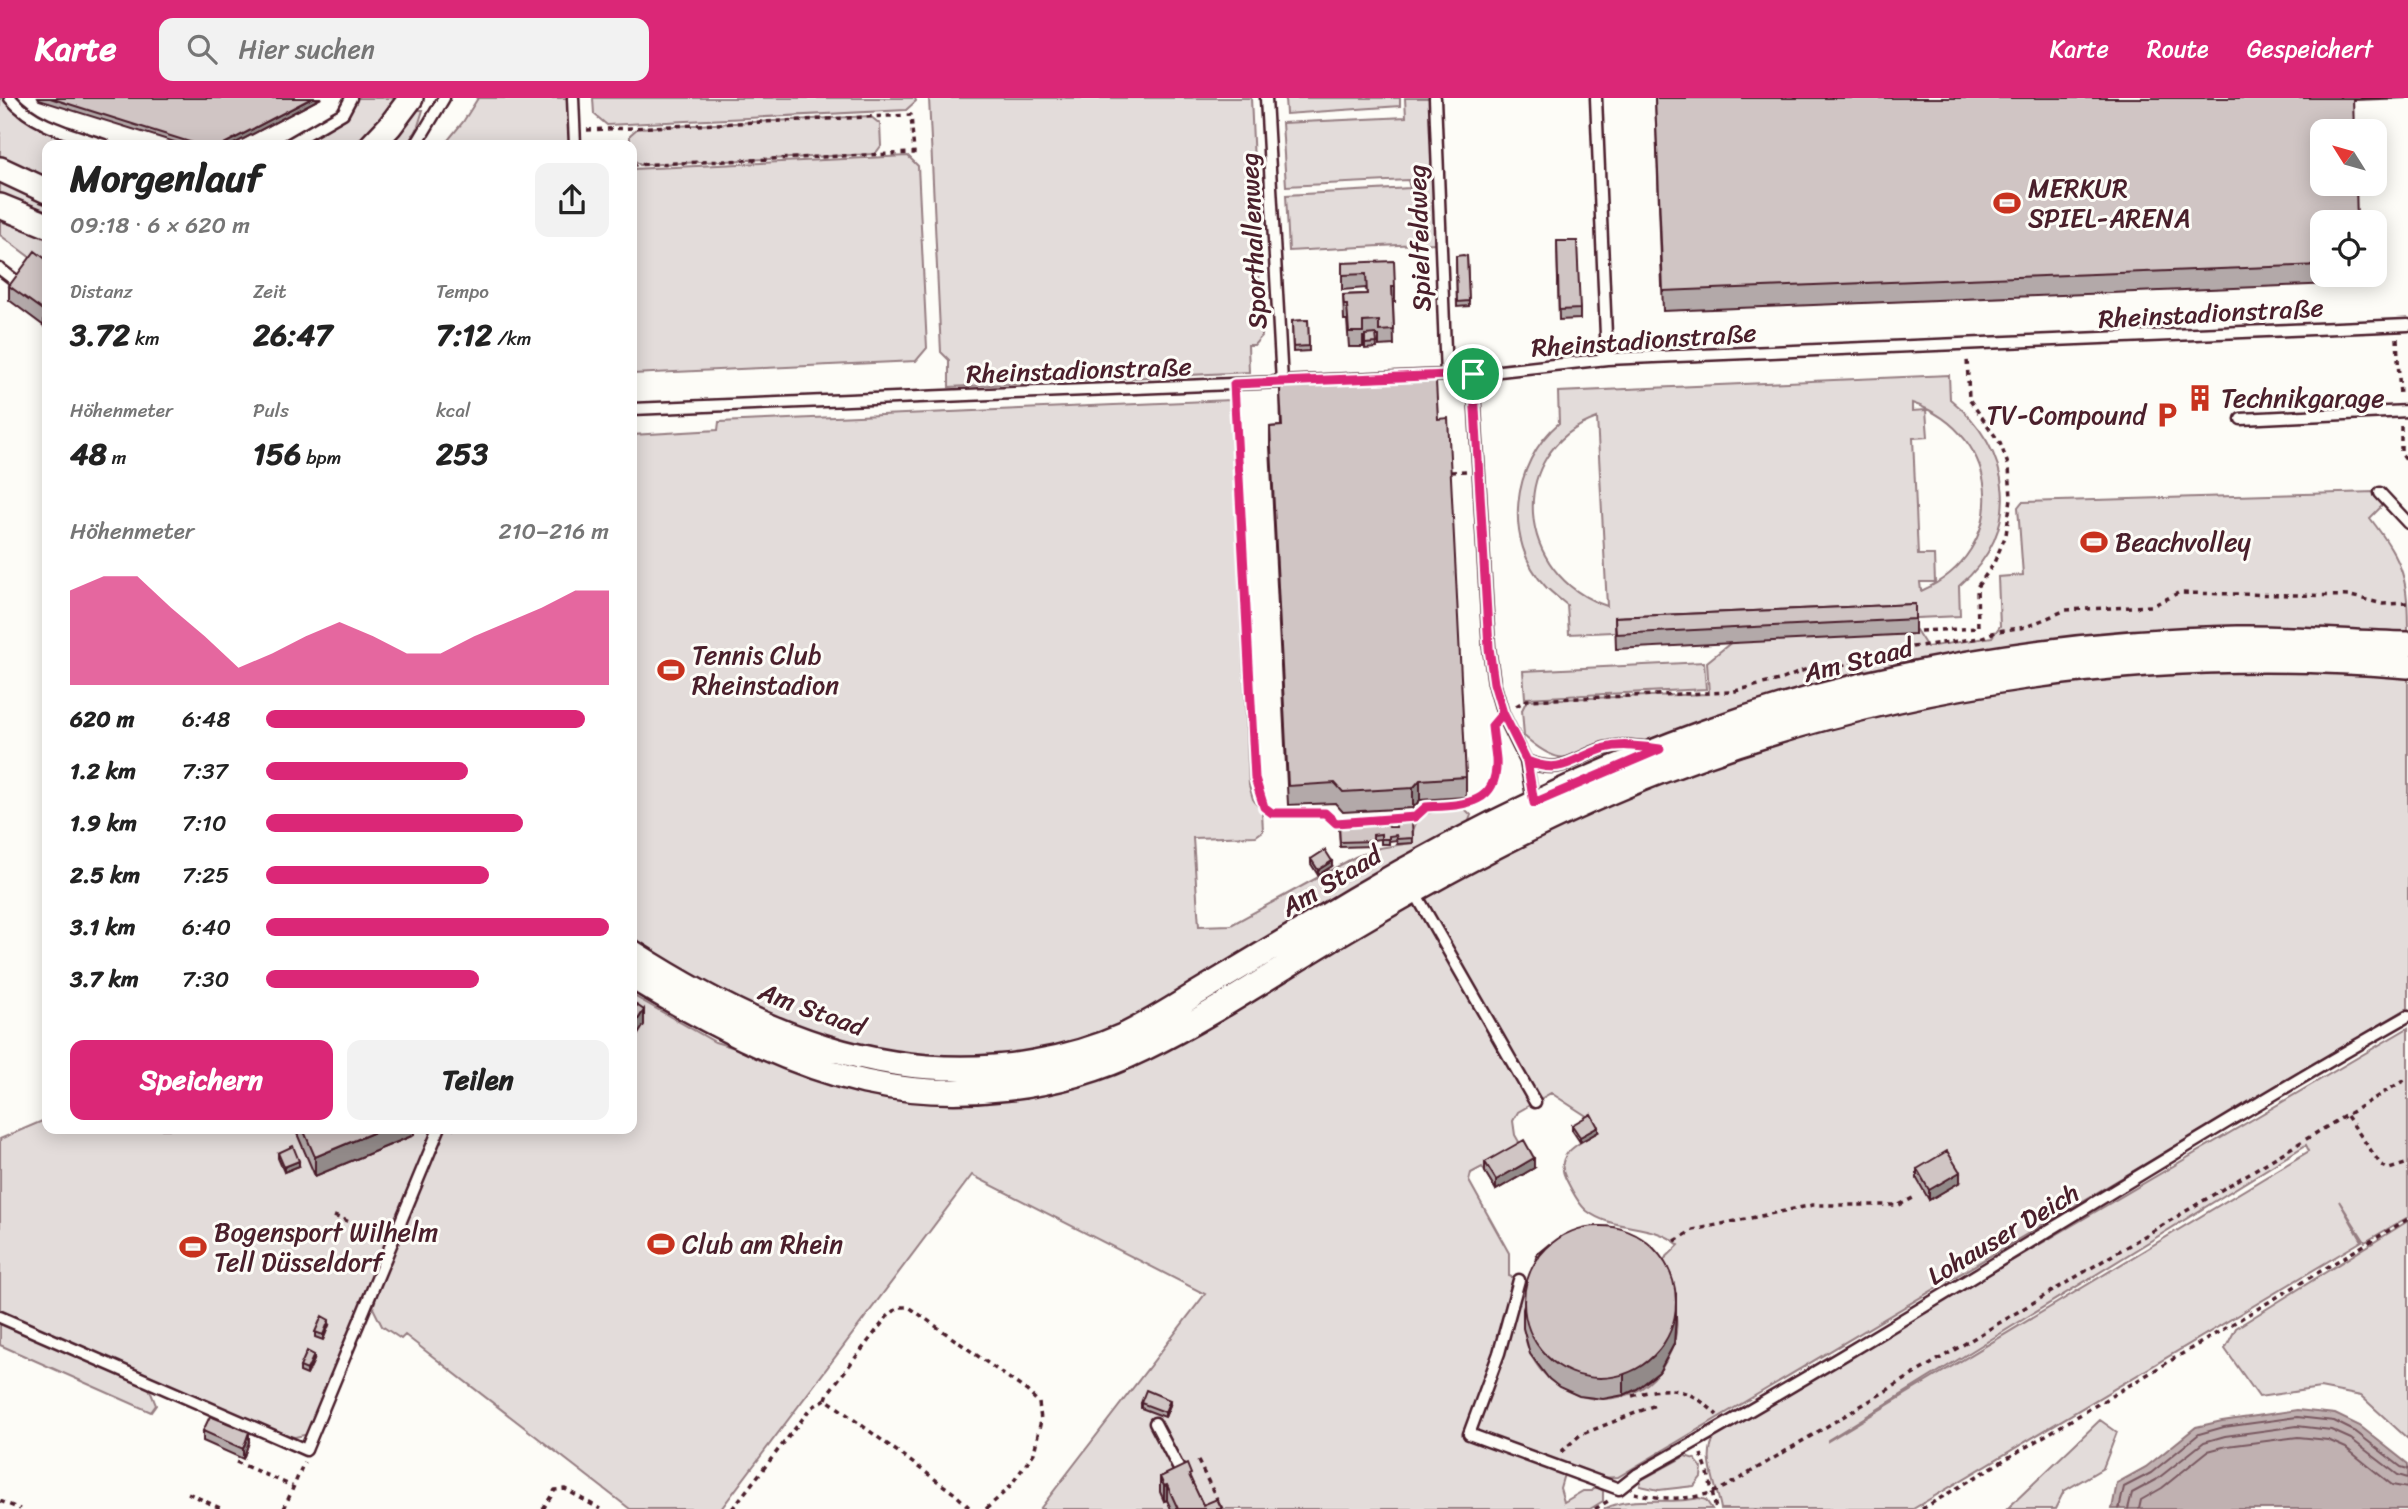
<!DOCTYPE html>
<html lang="de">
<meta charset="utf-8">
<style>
body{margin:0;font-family:Sriracha,sans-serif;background:#f2f2f2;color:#222;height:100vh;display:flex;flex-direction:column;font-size:26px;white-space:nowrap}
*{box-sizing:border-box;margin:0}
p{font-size:23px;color:#767676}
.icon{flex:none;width:38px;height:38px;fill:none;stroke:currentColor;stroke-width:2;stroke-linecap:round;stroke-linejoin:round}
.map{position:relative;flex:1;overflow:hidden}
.panel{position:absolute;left:42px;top:42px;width:595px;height:994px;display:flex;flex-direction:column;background:#fff;border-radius:14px;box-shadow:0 4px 18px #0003}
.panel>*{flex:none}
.needle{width:46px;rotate:307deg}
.tools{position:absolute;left:2310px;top:21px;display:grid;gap:14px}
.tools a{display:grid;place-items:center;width:77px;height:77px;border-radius:14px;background:#fff;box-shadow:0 4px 18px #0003;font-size:35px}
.pin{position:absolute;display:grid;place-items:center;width:60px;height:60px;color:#fff;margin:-30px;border:4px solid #fff;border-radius:50%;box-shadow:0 2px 7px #0007}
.round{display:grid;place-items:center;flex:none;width:74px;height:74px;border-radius:14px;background:#f2f2f2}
.overview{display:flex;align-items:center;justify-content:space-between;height:119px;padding:0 28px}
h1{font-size:38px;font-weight:800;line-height:52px}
.metrics{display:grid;grid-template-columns:repeat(3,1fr);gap:10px;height:119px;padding:7px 28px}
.metrics div{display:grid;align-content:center}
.metrics b{font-size:30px;font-weight:800}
.metrics small{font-size:19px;font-weight:400}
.metrics p{font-size:19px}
.chart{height:196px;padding:14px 28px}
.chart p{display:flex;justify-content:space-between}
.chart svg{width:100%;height:126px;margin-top:7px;fill:#db2777;opacity:.7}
.cta{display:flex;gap:14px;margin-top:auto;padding:14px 28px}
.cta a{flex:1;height:80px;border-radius:14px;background:#db2777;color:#fff;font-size:28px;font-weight:800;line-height:80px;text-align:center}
.cta a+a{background:#f2f2f2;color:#222}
ul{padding:0 28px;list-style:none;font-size:23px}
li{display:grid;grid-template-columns:112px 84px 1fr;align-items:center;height:52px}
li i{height:18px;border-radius:9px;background:#db2777}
header{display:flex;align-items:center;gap:42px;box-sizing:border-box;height:98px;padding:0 35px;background:#db2777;color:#fff}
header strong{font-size:33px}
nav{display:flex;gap:38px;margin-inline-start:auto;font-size:24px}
.search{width:490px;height:63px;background:#f2f2f2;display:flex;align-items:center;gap:18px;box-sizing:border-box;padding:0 24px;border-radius:14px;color:#767676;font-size:26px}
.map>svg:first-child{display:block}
.green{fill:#e3dcda;stroke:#967e82;stroke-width:2;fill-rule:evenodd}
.water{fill:#c0b1b1;stroke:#91777b;stroke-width:2}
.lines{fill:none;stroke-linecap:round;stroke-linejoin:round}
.shore{stroke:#795961;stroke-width:2}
.service-casing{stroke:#4a1f2b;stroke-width:15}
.tertiary-casing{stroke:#4a1f2b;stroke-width:28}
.path{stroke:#4a1f2b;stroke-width:3.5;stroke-dasharray:5 5;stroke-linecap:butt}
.service{stroke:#fdfcf7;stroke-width:10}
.tertiary{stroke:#fdfcf7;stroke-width:23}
.wall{fill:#b3a9a9;stroke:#4a1f2b;stroke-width:2}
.shaded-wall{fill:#928a89;stroke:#4a1f2b;stroke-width:2}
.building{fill:#d0c5c4;stroke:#4a1f2b;stroke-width:2}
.route-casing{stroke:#fff;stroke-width:14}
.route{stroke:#db2777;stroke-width:9}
.labels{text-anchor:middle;stroke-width:6;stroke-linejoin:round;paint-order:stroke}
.poi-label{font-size:26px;fill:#4a1f2b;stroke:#fdfcf7;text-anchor:start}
.street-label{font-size:26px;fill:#4a1f2b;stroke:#fdfcf7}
</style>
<header>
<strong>Karte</strong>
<div class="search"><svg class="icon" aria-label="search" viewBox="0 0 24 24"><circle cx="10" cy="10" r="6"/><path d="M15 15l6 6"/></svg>Hier suchen</div>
<nav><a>Karte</a><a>Route</a><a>Gespeichert</a></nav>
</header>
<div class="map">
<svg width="2408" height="1411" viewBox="0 0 2408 1411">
<rect width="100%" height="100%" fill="#fdfcf7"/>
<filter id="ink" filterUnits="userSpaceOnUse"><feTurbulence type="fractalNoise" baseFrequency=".0143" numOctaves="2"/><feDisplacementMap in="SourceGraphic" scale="14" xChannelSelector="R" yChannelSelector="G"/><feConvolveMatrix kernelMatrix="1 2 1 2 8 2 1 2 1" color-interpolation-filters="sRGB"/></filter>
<g filter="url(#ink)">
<!-- green -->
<path class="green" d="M0,0H4C29,31 55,37 92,47H47V88L0,67Z
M356,0H397L391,11L359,47H293C311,37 351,21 356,0Z
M478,0H570L573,47H444L463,24Z
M593,0H915L916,3L906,12L607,27L594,16Z
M929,0H1251L1262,238L1254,247H1248L1249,274L949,289V262L941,254Z
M1285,0H1400V8L1286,16Z
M1405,0H1430L1435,145L1289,153L1286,97L1410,90L1408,82L1286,88L1282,25L1406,19Z
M416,12H423L418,28L407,47H385Z
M870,18L880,26L881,48L875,56L640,67L632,60V47H630V37L638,30Z
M908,58L918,68L927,250L916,263L632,276V71Z
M0,77L47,97V118L0,100Z
M0,123L47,138V172L0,137Z
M1949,277L1950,301C2013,351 2024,433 1959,488L1960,518L1569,536L1567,507C1560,501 1553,496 1546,489C1502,443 1512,365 1559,325L1558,294ZM1912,305C2005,336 2011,454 1921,493L1920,484H1935L1934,457H1918L1913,340L1928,339L1926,312L1912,313ZM1597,320L1607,508C1515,478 1505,353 1597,320Z
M1231,302L1249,687L1253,701L1262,714L1263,733L1256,738L1193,740L1199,828L1231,827L1355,759L1379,750L1412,745C1412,709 1435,714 1464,710L1471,717L1467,728L1120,930L1070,950L930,964L804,937L632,846V337L718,332L719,324Z
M2375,394L2384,406L2370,420C2405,466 2408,481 2408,538L2090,540L1661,645C1647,643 1630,640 1616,644C1572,654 1567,676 1524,638L1522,612L1527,602L1709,596L1707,564L1733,543L1916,532L1927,549L1992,539L2000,528L1998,479L2023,477L2018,409L2022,404Z
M1704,564L1706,591L1525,600L1523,573Z
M2262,572L2408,579V910L1618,1379L1601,1380L1566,1369L1560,1390L1564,1404L1583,1393H1592L1596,1388L1603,1393V1403L1590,1411H1040L1205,1196L972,1077L721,1411H630L405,1237L401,1241L382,1228L373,1210L381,1182L438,1048L429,1043L309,1336L295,1339L280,1337L0,1215V1041L47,1021V1031H632V897L715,944L742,952L832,988L886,998L984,1003L1022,1000L1082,986L1544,735C1707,661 1877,607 2056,586C2124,578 2193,575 2262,572ZM1551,995L1591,1021L1598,1034C1579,1045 1553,1056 1566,1081C1571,1091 1578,1106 1587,1113C1614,1134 1653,1124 1679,1147L1655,1170C1662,1185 1674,1203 1676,1219C1678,1234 1674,1248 1667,1261C1624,1345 1488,1285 1533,1187L1509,1178V1155L1469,1083L1471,1075L1482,1069L1496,1092L1534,1070L1515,1037L1513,1023L1518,1014Z
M2408,930V1119L2365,1144L2339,1103L2362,1143L1913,1411H1721C1717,1387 1700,1357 1717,1336ZM2306,1047L2309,1053L1828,1343V1342Z
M2408,1123V1341L2361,1298L2320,1290L2259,1299L2225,1251L2236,1230Z
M0,1223L149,1290L156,1307L151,1314L0,1247Z
M2100,1322L2117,1334L2103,1370L2064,1393L2055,1411H2007Z
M1685,1358L1695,1361L1702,1370L1701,1379L1694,1388L1659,1392L1640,1388L1641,1382Z
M1699,1400L1706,1402L1712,1411H1604C1631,1397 1668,1407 1699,1400Z"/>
<!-- water -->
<path class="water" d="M2297,1312L2335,1316L2360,1328L2408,1366V1411H2112L2117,1385L2146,1369L2196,1329L2222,1323Z"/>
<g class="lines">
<!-- shore -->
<path class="shore" d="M2119,1411L2124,1389L2151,1375L2199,1336L2224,1329L2297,1319L2334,1323L2356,1334L2401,1369L2408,1371
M2128,1411L2132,1395L2156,1382L2204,1344L2225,1338L2297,1328L2331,1332L2351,1341L2398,1377L2408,1380
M2139,1411L2141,1402L2162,1390L2208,1353L2227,1348L2298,1339L2328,1342L2346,1350L2392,1387L2408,1390"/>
<defs>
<path id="service" d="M10,0C34,28 71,36 104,47
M573,0L575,47
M1266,0L1282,284
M1435,0L1446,277
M1596,0L1607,261
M288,47L343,15L351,0
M416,47L444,0
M0,171L25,190
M1473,276L1489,550L1494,585L1503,616L1526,663L1533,704
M632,311L1473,276L1607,261L2408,227
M2241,321L2408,313
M2380,395L2408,425
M1526,663C1562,678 1573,660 1605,650C1620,646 1634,648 1649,650
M1414,793L1535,1004
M1519,1182L1499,1255L1469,1336L1619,1391L1638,1376C1899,1231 2148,1066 2408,918
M0,1219L306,1352L439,1031
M1155,1325L1180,1373"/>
<path id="tertiary" d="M372,47L390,28L411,0
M0,71L47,93
M0,108L47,127
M632,854C755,933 885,990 1034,964C1065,959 1096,950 1125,937C1150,925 1175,909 1199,894C1251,863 1302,832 1354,801C1466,735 1583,678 1705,634C1873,573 2059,543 2237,540C2294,539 2351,545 2408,546
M632,879C705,923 782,964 865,984C956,1004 1060,992 1143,951C1217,915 1285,867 1356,826C1454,768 1555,714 1662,673C1899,582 2155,547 2408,568"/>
</defs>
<!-- service casing -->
<use href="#service" class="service-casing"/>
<!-- tertiary casing -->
<use href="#tertiary" class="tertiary-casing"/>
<!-- path -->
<path class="path" d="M587,32L911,17L914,55L632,67
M2397,240L2400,299
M1235,299L1255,680L1264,709L1272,715H1325L1336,725L1415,719L1426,709C1460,707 1499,709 1496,662C1495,651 1493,640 1492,629
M2401,328V355L2408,365
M1451,374L1466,373
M1920,533L1978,530L1977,489L1993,467L2006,437L2011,400L2009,369L2000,345L1969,301L1967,260
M1864,564L1912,549L1980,540L1998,533L2026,529L2066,512L2152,508L2178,495L2351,498L2383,506L2408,505
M1516,608L1527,602L1731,594L1783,581L1807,571L1856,566
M2347,1018L2381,1067L2389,1071L2408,1065
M334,1118L382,1136
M1675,1143L1693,1132L1813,1107H1899L1917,1098
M1632,1298C1669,1287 1689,1289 1717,1317
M826,1301L828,1295L887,1219L899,1209H909L1027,1293L1039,1305L1041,1322L1034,1355L1008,1391L986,1411
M1561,1354L1580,1337L1658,1306
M1701,1356L1708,1375L1716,1411
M1198,1363L1222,1411
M236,1364L292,1388
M188,1395L222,1411
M1634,1395C1658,1401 1690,1403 1713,1394C1722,1391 1730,1386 1739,1381L2408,980
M0,1403L20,1411
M284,1411L304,1364
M543,1411L555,1392L565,1391L600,1411
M732,1411L811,1310L826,1301L955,1396L971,1411
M1595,1411L1608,1403
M1922,1411L2408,1121"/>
<!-- service -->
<use href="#service" class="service"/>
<!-- tertiary -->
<use href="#tertiary" class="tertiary"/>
</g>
<!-- wall -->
<path class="wall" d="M38,0H321L232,47H184L39,2Z
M1655,0H2407L2353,2L2322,124V177H2359V185L1663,213Z
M1557,143L1580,211V221L1559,222Z
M1456,158H1467L1469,208L1457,209Z
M47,162L44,228L9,202V188Z
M1342,165L1395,189V204H1393L1394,247L1379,248V238H1376L1377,250L1365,251V239H1363V249H1349L1347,222H1344L1343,197L1367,196L1366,190L1342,192Z
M1308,222L1309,253L1293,254L1292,223Z
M1388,281L1438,321L1466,679V699L1420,702L1413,710L1343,714L1335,705L1288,707L1270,348V329L1281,328L1280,291Z
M2191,291H2209V303L2191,304Z
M1915,506V536L1616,551L1615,519Z
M1412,724L1413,745L1397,746L1396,742L1389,743V746H1381V741L1373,742V748L1340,749L1339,728L1372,727L1380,725L1389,729H1396Z
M1311,761L1332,768L1318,777L1311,766Z
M1572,1027L1598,1034L1580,1044L1572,1032Z
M295,1031H414V1037L315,1078Z
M278,1055L299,1068L284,1074L278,1060Z
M1485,1064L1534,1070L1496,1092L1485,1074Z
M1917,1071L1960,1084L1929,1102L1917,1081Z
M1550,1147L1676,1217L1674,1246L1659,1274L1637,1291L1624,1297L1603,1301L1579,1298L1559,1289L1549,1281L1530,1256L1523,1230V1211L1537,1162L1536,1157Z
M329,1227L323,1242L315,1239V1234Z
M314,1262L307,1277L300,1274V1269Z
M1141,1305L1170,1307L1165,1319L1141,1310Z
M203,1333L249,1344L243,1361L203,1343Z
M1160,1379L1191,1383L1203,1407L1222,1411H1171L1167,1402L1164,1403L1160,1394Z"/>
<!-- shaded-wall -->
<path class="shaded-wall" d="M312,0H321L232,47H222Z
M47,209V224L44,228V213Z
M1420,682V702L1413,710V690Z
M1332,763V768L1318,777V772Z
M644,912V927L632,946V931Z
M1598,1029V1034L1580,1044V1039Z
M382,1031H414V1037L315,1078V1059Z
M1534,1060V1070L1496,1092V1082Z
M299,1063V1068L284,1074V1069Z
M1960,1074V1084L1929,1102V1092Z
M1676,1197V1217L1674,1246L1659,1274L1637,1291L1624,1297V1277Z
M329,1222V1227L323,1242V1237Z
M314,1257V1262L307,1277V1272Z
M1170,1302V1307L1165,1319V1314Z
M249,1334V1344L243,1361V1351Z
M1167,1387V1402L1164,1403V1388Z"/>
<!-- building -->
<path class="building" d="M50,0H312L222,47H199Z
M1655,0H2353L2354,33H2322V86H2356L2357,124H2322V167L1663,193Z
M1557,143H1577L1580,211L1559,212Z
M35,153L47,162V209L44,213L9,188Z
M1463,157L1467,158L1469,203L1457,204L1456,158Z
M1394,163L1395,189H1392L1394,232L1379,233V223L1363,224V234H1349L1347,207H1344L1343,197L1367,196L1366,176L1342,177V165Z
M1308,222L1309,248L1293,249L1292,223Z
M1376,236L1377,245L1365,246V237Z
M1388,277V281L1431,279L1436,283L1438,321L1448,320L1466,679L1420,682L1413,690L1343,694L1335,685L1288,688L1270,329L1282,328L1280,291L1285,286L1362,281V278Z
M2191,291H2209V298L2191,299Z
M1915,506V521L1616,536L1615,519Z
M1380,720V725H1388L1389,729H1396V725L1412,724L1413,740L1397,741L1396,737L1389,738V741H1381V736L1373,737V743L1340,744L1339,728L1372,727V721Z
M1325,752L1332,763L1318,772L1311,761Z
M632,904L644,912L632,931Z
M1591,1016L1598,1029L1580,1039L1572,1027Z
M303,1031H382L315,1059Z
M1524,1042L1534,1060L1496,1082L1485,1064Z
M293,1048L299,1063L284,1069L278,1055Z
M1947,1053L1960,1074L1929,1092L1917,1071Z
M1524 1204a76 76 0 1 1 152 0a76 76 0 1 1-152 0Z
M1549,1146L1550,1147L1541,1155L1539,1159L1536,1157Z
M322,1218L329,1222L323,1237L315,1234Z
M307,1253L314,1257L307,1272L300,1269Z
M1146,1292L1170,1302L1165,1314L1141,1305Z
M210,1318L249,1334L243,1351L203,1333Z
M1187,1366L1191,1376L1189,1377L1203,1407L1217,1401L1222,1411H1178L1167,1387L1164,1388L1160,1379Z"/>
</g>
<g class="lines" filter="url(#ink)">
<defs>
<path id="route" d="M1473,276L1489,550L1494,585L1503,615L1527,663L1534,705L1660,651C1642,649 1623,645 1605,650C1573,660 1562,678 1527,663L1503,615L1492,628C1493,639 1495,650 1496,661C1499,709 1460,707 1426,709L1415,719L1336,725L1325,715H1272L1264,709L1255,680L1234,286L1473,276"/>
</defs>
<!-- route casing -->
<use href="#route" class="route-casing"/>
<!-- route -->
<use href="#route" class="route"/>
</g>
<!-- icons -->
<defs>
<symbol id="stadium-bare" viewBox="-9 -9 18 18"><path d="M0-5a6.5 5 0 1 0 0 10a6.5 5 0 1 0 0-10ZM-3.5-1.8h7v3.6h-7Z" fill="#c8321e" stroke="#fdfcf7" stroke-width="2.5" paint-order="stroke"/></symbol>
<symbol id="building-bare" viewBox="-9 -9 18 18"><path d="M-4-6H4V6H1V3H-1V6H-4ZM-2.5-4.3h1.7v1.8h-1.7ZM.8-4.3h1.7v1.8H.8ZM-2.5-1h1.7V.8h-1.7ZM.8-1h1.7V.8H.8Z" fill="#c8321e" stroke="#fdfcf7" stroke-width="2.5" paint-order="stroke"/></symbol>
<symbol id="parking-bare" viewBox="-9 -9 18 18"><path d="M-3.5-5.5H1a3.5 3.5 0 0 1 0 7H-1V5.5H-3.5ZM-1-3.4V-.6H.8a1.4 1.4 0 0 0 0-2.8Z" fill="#c8321e" stroke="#fdfcf7" stroke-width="2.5" paint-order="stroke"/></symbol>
</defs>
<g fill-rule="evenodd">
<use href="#stadium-bare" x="1988" y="86" width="38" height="38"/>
<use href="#building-bare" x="2181" y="281" width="38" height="38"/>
<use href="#parking-bare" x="2148" y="298" width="38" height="38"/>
<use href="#stadium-bare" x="2075" y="425" width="38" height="38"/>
<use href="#stadium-bare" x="652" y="553" width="38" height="38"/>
<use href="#stadium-bare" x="642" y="1127" width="38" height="38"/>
<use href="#stadium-bare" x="174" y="1130" width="38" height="38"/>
</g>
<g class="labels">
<!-- poi labels -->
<g class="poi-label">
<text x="2028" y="99">MERKUR<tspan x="2028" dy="30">SPIEL-ARENA</tspan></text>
<text x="2221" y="309">Technikgarage</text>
<text x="2146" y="326" text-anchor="end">TV-Compound</text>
<text x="2115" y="453">Beachvolley</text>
<text x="692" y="566">Tennis Club<tspan x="692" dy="30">Rheinstadion</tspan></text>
<text x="214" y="1143">Bogensport Wilhelm<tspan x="214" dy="30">Tell Düsseldorf</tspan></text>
<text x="682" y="1155">Club am Rhein</text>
</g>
<!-- street labels -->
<g class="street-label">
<text transform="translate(1419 140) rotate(-92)" y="9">Spielfeldweg</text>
<text transform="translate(1253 143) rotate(-93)" y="9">Sporthallenweg</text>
<text transform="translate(2211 215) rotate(-3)" y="9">Rheinstadionstraße</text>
<text transform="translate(1644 242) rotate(-4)" y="9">Rheinstadionstraße</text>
<text transform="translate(1079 272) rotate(-2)" y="9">Rheinstadionstraße</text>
<text transform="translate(1858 562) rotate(-14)" y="9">Am Staad</text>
<text transform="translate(1331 783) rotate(-31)" y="9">Am Staad</text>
<text transform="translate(812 911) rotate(20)" y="9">Am Staad</text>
<text transform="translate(2003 1136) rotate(-31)" y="9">Lohauser Deich</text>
</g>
</g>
</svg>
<div class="tools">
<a><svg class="needle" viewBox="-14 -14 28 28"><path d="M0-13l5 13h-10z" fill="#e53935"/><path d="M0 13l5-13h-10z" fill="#767676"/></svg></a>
<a><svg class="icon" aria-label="locate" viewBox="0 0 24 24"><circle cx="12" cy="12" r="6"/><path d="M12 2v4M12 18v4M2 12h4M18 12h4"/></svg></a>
</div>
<div class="pin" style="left:1473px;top:276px;background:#1e9e55"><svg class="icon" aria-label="arrive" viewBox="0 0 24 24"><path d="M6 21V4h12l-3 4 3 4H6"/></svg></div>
<section class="panel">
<div class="overview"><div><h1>Morgenlauf</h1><p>09:18 · 6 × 620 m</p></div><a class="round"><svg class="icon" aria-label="share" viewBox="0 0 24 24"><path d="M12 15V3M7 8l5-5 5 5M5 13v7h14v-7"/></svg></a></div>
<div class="metrics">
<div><p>Distanz</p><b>3.72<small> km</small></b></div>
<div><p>Zeit</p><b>26:47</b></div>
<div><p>Tempo</p><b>7:12<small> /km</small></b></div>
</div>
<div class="metrics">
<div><p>Höhenmeter</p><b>48<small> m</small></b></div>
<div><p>Puls</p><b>156<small> bpm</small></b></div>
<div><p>kcal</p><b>253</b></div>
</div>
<div class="chart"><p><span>Höhenmeter</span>210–216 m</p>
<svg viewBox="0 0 160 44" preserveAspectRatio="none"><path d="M0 44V11L10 6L20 6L30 17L40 27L50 38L60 33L70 27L80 22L90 27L100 33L110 33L120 27L130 22L140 17L150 11L160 11V44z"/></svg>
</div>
<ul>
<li><b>620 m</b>6:48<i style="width:93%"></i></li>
<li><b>1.2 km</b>7:37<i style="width:59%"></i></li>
<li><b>1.9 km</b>7:10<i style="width:75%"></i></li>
<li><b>2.5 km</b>7:25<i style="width:65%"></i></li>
<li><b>3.1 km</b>6:40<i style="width:100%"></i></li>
<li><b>3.7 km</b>7:30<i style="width:62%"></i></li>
</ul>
<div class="cta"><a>Speichern</a><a>Teilen</a></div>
</section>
</div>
